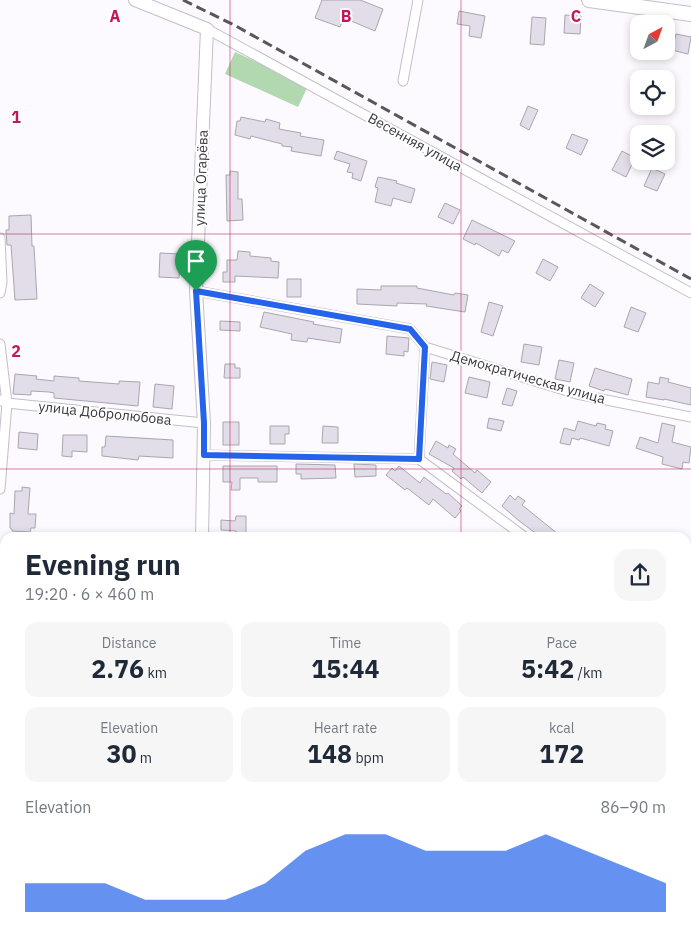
<!DOCTYPE html>
<meta charset="utf-8">
<style>
body{margin:0;font-family:"IBM Plex Sans",sans-serif;background:#f6f6f7;color:#1f2937;height:100vh;display:flex;flex-direction:column;font-size:19px;white-space:nowrap}
*{box-sizing:border-box;margin:0}
p{font-size:16px;color:#747a83}
.icon{flex:none;width:28px;height:28px;fill:none;stroke:currentColor;stroke-width:2;stroke-linecap:round;stroke-linejoin:round}
.map{position:relative;flex:1;overflow:hidden}
.sheet{position:absolute;left:0px;top:532px;width:691px;height:406px;display:flex;flex-direction:column;background:#fff;border-radius:15px 15px 0 0;box-shadow:0 2px 8px #0003}
.sheet>*{flex:none}
.needle{width:32px;rotate:41deg}
.tools{position:absolute;left:630px;top:15px;display:grid;gap:10px}
.tools a{display:grid;place-items:center;width:45px;height:45px;border-radius:10px;background:#fff;box-shadow:0 2px 8px #0003;font-size:25px}
.pin{position:absolute;display:grid;place-items:center;width:42px;height:42px;color:#fff;margin:-51px -21px;border-radius:50% 50% 50% 0;rotate:-45deg;box-shadow:0 0 5px #0007}
.pin .icon{rotate:45deg}
.round{display:grid;place-items:center;flex:none;width:52px;height:52px;border-radius:15px;background:#f6f6f7}
.summary{display:flex;align-items:center;justify-content:space-between;height:85px;padding:0 25px}
h1{font-size:28px;font-weight:700;line-height:38px}
.figures{display:grid;grid-template-columns:repeat(3,1fr);gap:8px;height:85px;padding:5px 25px}
.figures div{display:grid;align-content:center;border-radius:12px;background:#f6f6f7;text-align:center}
.figures b{font-size:25px;font-weight:700}
.figures small{font-size:14px;font-weight:400}
.figures p{font-size:14px}
.chart{height:140px;padding:10px 25px}
.chart p{display:flex;justify-content:space-between}
.chart svg{width:100%;height:90px;margin-top:5px;fill:#2563eb;opacity:.7}
.map>svg:first-child{display:block}
.green{fill:#b1d8ae}
.building{fill:#e2dde8;stroke:#aaa6b0}
.lines{fill:none;stroke-linecap:round;stroke-linejoin:round}
.street-casing{stroke:#c3bfc9;stroke-width:11}
.secondary-casing{stroke:#c3bfc9;stroke-width:14}
.primary-casing{stroke:#c3bfc9;stroke-width:16}
.street{stroke:#fff;stroke-width:9}
.secondary{stroke:#fff;stroke-width:12}
.primary{stroke:#fff;stroke-width:14}
.rail{stroke:#59575c;stroke-width:3;stroke-dasharray:10 5;stroke-linecap:butt}
.route-casing{stroke:#fff;stroke-width:10}
.route{stroke:#2563eb;stroke-width:6}
.grid{fill:none;stroke:#c2185b;stroke-width:1;stroke-opacity:0.55}
.labels{text-anchor:middle;stroke-width:4;stroke-linejoin:round;paint-order:stroke}
.street-label{font-size:14px;fill:#3a383d;stroke:#fff}
.grid-label{font-size:16px;text-anchor:middle;font-weight:bold;fill:#c2185b;stroke:#fff;stroke-width:4;stroke-linejoin:round;paint-order:stroke}
</style>
<div class="map">
<svg width="691" height="938" viewBox="0 0 691 938">
<rect width="100%" height="100%" fill="#fcfaff"/>
<!-- green -->
<path class="green" d="M235,52L308,86L298,107L225,74Z
M0,635H5V934H85L83,938H0Z
M686,736L691,739V938H127L128,934H686Z"/>
<!-- building -->
<path class="building" d="M322,0H360L383,9L375,31L344,18L340,27L315,18Z
M459,11L485,16L481,38L469,36L470,26L457,24Z
M565,15L581,16L580,34L564,33Z
M532,17L546,18L544,45L530,44Z
M676,34L691,37L688,54L672,50Z
M528,106L538,110L529,130L520,125Z
M241,117L265,122L266,119L280,123L279,129L301,133L300,136L324,140L321,156L291,151L292,147L282,146V144L251,136L250,139L235,135L237,121H240Z
M572,134L588,140L581,155L566,148Z
M337,151L367,161L361,181L352,178L353,173L347,172L350,164L334,159Z
M622,151L635,158L626,177L612,170Z
M652,168L665,174L657,191L644,186Z
M230,171L238,172V199H242L243,220L227,221L226,175H230Z
M378,177L397,181L396,183L415,189L411,203L393,198L391,206L375,202L378,188L375,187Z
M445,203L460,210L453,224L438,217Z
M31,215L32,246H34L37,299L15,300L11,245H7L6,230H9V216Z
M472,220L515,241L508,253L502,250L499,256L476,243L475,245L463,239Z
M238,251L250,252V256L271,258V261L279,262L278,278L235,276V282H223V272H227V260H237Z
M160,253L181,254L179,278L159,277Z
M543,259L558,267L550,281L536,273Z
M287,279H301V297H287Z
M590,284L604,293L595,307L581,298Z
M381,286H417V288L454,295L455,293L468,295L465,312L426,306L427,304L397,303V306L357,304V289L381,290Z
M489,302L503,306L493,336L481,332Z
M631,307L646,313L638,332L624,327Z
M264,312L314,322L313,324L342,329L340,343L308,338L307,342L291,340L292,334L260,327Z
M220,321L240,322V331L220,330Z
M387,336L409,338L408,352L404,351V356L386,354Z
M524,344L542,347L539,365L521,362Z
M559,360L574,363L570,382L555,379Z
M432,362L447,365L444,382L430,379Z
M225,364H235V368H240V378H224Z
M595,368L632,379L628,395L605,389L604,391L589,386Z
M15,374L37,376L36,379L54,381V376L79,378V381L119,384V381L140,382L138,406L54,398V393L49,392L31,391V395L13,394Z
M469,377L490,382L487,398L465,393Z
M660,377L669,379L668,382L691,388V405L664,399V400L646,397L648,382L659,384Z
M155,384L174,386L172,409L153,407Z
M507,388L517,391L512,406L502,404Z
M489,418L504,421L501,431L487,428Z
M578,421L596,426L597,423L606,425L605,429L613,431L609,446L580,438L579,440L572,438L570,445L560,443L564,428L575,431Z
M223,422H239V445H223Z
M662,423L675,426L672,442L691,447L689,463L683,462L682,469L662,464L663,457L636,448L640,437L658,443Z
M270,426H289V434H285V444H270Z
M323,426L338,427V443H322Z
M19,432L38,434L37,450L18,448Z
M63,435H87V452L72,451V457L62,456Z
M106,436L173,440V458L139,456L138,460L102,456V447H105Z
M436,441L448,448L449,445L456,449L453,454L475,473L477,470L491,482L482,493L463,477L461,479L452,471L454,468L429,454Z
M296,464L335,465L336,478L301,479V474H296Z
M354,464L376,465V476L355,477Z
M223,466H277V482H258V478H240V490H231L232,482H223Z
M399,466L420,483L424,477L446,494L448,493L462,506L459,509L461,511L455,518L433,499L429,505L407,488L405,490L386,475L392,468L395,471Z
M22,487L30,488L28,514H36L35,528H31L30,532L12,531V529L10,528V513L14,514L15,491H22Z
M510,495L515,500L518,496L525,501L522,505L563,538H542L518,520L502,506Z
M236,516H246V533H236V531L221,530V520L235,521Z"/>
<g class="lines">
<defs>
<path id="street" d="M207,29L691,293
M403,81L418,0
M0,238L2,282L0,293
M196,291L410,329L425,347L577,394L691,417
M0,344L7,403L0,489
M0,400L7,403L204,423
M203,455L419,459L526,538
M419,459L425,347
M0,573H5
M686,656L691,659"/>
<path id="secondary" d="M135,0L207,29L196,291L204,423L202,538
M105,938L106,934"/>
<path id="primary" d="M589,0L691,14"/>
</defs>
<!-- street casing -->
<use href="#street" class="street-casing"/>
<!-- secondary casing -->
<use href="#secondary" class="secondary-casing"/>
<!-- primary casing -->
<use href="#primary" class="primary-casing"/>
<!-- street -->
<use href="#street" class="street"/>
<!-- secondary -->
<use href="#secondary" class="secondary"/>
<!-- primary -->
<use href="#primary" class="primary"/>
<!-- rail -->
<path class="rail" d="M183,0L234,25L691,279"/>
</g>
<g class="lines">
<defs>
<path id="route" d="M196,291L410,329L425,347L419,459L204,455V423Z"/>
</defs>
<!-- route casing -->
<use href="#route" class="route-casing"/>
<!-- route -->
<use href="#route" class="route"/>
</g>
<!-- grid -->
<path class="grid" d="M230,0V538M461,0V538M0,234H691M0,469H691M0,704H5M686,704H691M230,934V938M461,934V938"/>
<g class="labels">
<!-- street labels -->
<g class="street-label">
<text transform="translate(415 142) rotate(29)" y="5">Весенняя улица</text>
<text transform="translate(201 178) rotate(-88)" y="5">улица Огарёва</text>
<text transform="translate(528 377) rotate(16)" y="5">Демократическая улица</text>
<text transform="translate(105 413) rotate(6)" y="5">улица Добролюбова</text>
</g>
</g>
<g class="grid-label">
<text x="115" y="22">A</text>
<text x="346" y="22">B</text>
<text x="576" y="22">C</text>
<text x="16" y="123">1</text>
<text x="16" y="357">2</text>
</g>
</svg>
<div class="tools">
<a><svg class="needle" viewBox="-14 -14 28 28"><path d="M0-13l5 13h-10z" fill="#e53935"/><path d="M0 13l5-13h-10z" fill="#747a83"/></svg></a>
<a><svg class="icon" aria-label="locate" viewBox="0 0 24 24"><circle cx="12" cy="12" r="6"/><path d="M12 2v4M12 18v4M2 12h4M18 12h4"/></svg></a>
<a><svg class="icon" aria-label="layers" viewBox="0 0 24 24"><path d="M12 4l9 5-9 5-9-5zM3 14l9 5 9-5"/></svg></a>
</div>
<div class="pin" style="left:196px;top:291px;background:#1e9e55"><svg class="icon" aria-label="arrive" viewBox="0 0 24 24"><path d="M6 21V4h12l-3 4 3 4H6"/></svg></div>
<section class="sheet">
<div class="summary"><div><h1>Evening run</h1><p>19:20 · 6 × 460 m</p></div><a class="round"><svg class="icon" aria-label="share" viewBox="0 0 24 24"><path d="M12 15V3M7 8l5-5 5 5M5 13v7h14v-7"/></svg></a></div>
<div class="figures">
<div><p>Distance</p><b>2.76<small> km</small></b></div>
<div><p>Time</p><b>15:44</b></div>
<div><p>Pace</p><b>5:42<small> /km</small></b></div>
</div>
<div class="figures">
<div><p>Elevation</p><b>30<small> m</small></b></div>
<div><p>Heart rate</p><b>148<small> bpm</small></b></div>
<div><p>kcal</p><b>172</b></div>
</div>
<div class="chart"><p><span>Elevation</span>86–90 m</p>
<svg viewBox="0 0 160 44" preserveAspectRatio="none"><path d="M0 44V30L10 30L20 30L30 38L40 38L50 38L60 30L70 14L80 6L90 6L100 14L110 14L120 14L130 6L140 14L150 22L160 30V44z"/></svg>
</div>
</section>
</div>
